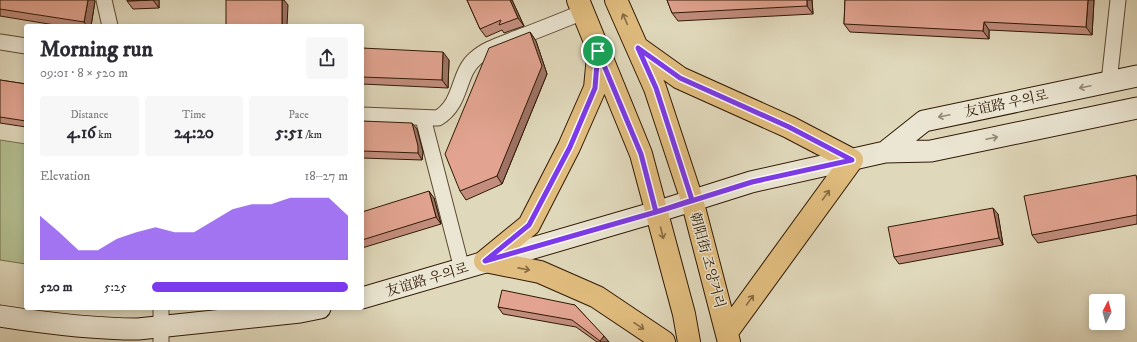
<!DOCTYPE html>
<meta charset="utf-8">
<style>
body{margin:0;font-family:"IM FELL DW Pica","Noto Serif SC","Noto Serif KR",serif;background:#f7f7f7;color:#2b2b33;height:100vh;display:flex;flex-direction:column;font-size:15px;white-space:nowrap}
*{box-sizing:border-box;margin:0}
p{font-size:13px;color:#7c7c81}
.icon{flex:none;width:22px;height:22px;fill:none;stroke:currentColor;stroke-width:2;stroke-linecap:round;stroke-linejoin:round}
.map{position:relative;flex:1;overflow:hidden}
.sheet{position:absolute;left:24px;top:24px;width:340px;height:286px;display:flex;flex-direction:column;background:#fff;border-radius:4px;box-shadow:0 2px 10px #0003}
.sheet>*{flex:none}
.needle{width:26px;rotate:6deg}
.fabs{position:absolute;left:1089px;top:294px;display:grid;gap:8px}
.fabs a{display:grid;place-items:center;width:36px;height:36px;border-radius:4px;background:#fff;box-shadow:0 2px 10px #0003;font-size:20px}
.pin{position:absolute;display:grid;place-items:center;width:34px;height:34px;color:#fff;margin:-17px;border:2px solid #fff;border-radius:50%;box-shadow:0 1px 4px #0007}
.round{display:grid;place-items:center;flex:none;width:42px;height:42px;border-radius:4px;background:#f7f7f7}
.headline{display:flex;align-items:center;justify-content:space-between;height:68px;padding:0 16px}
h1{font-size:22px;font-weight:800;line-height:30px}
.figures{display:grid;grid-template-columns:repeat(3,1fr);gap:6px;height:68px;padding:4px 16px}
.figures div{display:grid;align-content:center;border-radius:4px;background:#f7f7f7;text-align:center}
.figures b{font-size:17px;font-weight:800}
.figures small{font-size:11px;font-weight:400}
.figures p{font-size:11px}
.chart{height:112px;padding:8px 16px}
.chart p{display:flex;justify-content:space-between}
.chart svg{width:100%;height:72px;margin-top:4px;fill:#7c3aed;opacity:.7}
ul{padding:0 16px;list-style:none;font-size:13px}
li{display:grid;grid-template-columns:64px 48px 1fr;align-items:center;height:30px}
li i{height:10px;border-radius:5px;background:#7c3aed}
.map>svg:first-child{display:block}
.green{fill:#b3be90;stroke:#726c4a}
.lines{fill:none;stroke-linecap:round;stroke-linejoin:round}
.minor-casing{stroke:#5c4932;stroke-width:17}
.secondary-casing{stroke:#301904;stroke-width:23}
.primary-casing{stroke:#301904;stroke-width:24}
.minor{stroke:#ebe6d3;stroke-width:15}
.secondary{stroke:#ebe6d3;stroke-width:21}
.primary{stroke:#e0bc7e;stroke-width:22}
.wall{fill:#c28d7d;stroke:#301904}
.shaded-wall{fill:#9e7366;stroke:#301904}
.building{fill:#e2a491;stroke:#301904}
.oneway{stroke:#886a41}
.oneway2{stroke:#978a76}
.route-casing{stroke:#fff;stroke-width:8}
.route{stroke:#7c3aed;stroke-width:5}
.labels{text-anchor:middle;stroke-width:3;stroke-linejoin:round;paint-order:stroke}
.street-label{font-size:14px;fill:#301904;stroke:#ebe6d3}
</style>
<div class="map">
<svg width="1137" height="342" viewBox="0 0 1137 342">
<rect width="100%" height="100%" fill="#e0d8bb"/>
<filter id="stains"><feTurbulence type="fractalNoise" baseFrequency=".005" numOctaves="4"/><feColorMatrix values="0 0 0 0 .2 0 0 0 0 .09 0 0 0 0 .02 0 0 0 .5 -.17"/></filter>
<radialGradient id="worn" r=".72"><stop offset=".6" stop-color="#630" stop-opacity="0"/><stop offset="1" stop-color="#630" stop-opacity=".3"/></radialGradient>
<!-- green -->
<path class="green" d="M0,140L26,144V264L0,260Z"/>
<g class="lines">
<defs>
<path id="minor" d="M104,0L110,26
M0,42L26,46
M1109,82L1118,0
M362,115L438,118C463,103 457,73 476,58C487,48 503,44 517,38C539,30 561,21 583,12
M423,118L462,269
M161,342V308"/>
<path id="secondary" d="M885,152L924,121L1137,76
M362,298L656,212L751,182L885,152L931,151L1137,108
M0,316C45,323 92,329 138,329L300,312L320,308"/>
<path id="primary" d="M578,0L641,154L684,314L689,342
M616,0L655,88L692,200L729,342
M638,48L680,78L789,127L852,160L727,332
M485,261L529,225L569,147L595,88L598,56
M485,261L540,272L597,297L664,342"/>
</defs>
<!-- minor casing -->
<use href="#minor" class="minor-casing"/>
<!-- secondary casing -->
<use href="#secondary" class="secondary-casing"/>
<!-- primary casing -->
<use href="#primary" class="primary-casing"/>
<!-- minor -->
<use href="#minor" class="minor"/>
<!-- secondary -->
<use href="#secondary" class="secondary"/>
<!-- primary -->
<use href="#primary" class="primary"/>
</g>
<!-- wall -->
<path class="wall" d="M0,0H94L95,1L91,26H61L0,16Z
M159,0V8L133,9L127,1Z
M467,0H512L524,26L504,33L502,30L486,37L480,29Z
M667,0H812L813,14L678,21L672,13Z
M845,0H1094L1092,35L989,30V39L850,32L844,24Z
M530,32L536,41L547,74L502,184L466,200L460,191Z
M362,48L449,60L448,88L362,84Z
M0,80L26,84V127L0,123Z
M362,121L417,129L423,152L422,160L362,158Z
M1137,176V224L1038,243L1032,235Z
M434,198L441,224L362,248V212Z
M998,214L1003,245L899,264L894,257Z
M575,305L609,342H597L576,327L503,314L498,307Z"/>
<!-- shaded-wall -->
<path class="shaded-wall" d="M88,0H94L95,1L91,26H87L84,22Z
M153,0H159V8Z
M282,0H284L288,5L287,26H282Z
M510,0H512L524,26L518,18Z
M807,0H812L813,14L807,6Z
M1088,0H1094L1092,35L1086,27Z
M984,22L989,30V39L983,31Z
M530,32L536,41L547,74L502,184L497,176Z
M443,52L449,60L448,88L442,80Z
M412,123L417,129L423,152L422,160L418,153Z
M429,191L434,198L441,224L436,217Z
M993,208L998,214L1003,245L999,238Z
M604,336L609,342H601L600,341Z"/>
<!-- building -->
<path class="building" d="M0,0H88L84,22L0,9Z
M127,0H148L127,1Z
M226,0H282V26H226Z
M467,0H510L518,18L499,25L501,20L480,29Z
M667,0H807V6L672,13Z
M845,0H1088L1086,27L984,22L983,31L844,24Z
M530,32L542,66L497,176L460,191L445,154L489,48Z
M362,48L443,52L442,80L362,77Z
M0,80L26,84V121L0,117Z
M362,121L412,123L418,146V153L362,151Z
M1136,175L1137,181V215L1032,235L1024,196Z
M429,191L436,217L362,240V212Z
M993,208L999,238L894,257L888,227Z
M502,290L575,305L604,336L600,341L572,320L498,307Z"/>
<!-- one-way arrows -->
<defs><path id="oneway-shaft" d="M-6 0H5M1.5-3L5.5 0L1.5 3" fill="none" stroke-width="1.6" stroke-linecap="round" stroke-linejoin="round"/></defs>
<g class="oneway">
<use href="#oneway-shaft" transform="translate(625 19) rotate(-114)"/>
<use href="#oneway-shaft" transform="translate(826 195) rotate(-54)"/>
<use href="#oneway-shaft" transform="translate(662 233) rotate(76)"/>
<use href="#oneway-shaft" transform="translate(524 269) rotate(11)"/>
<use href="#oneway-shaft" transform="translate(750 300) rotate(-54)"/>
<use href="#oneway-shaft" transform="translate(639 326) rotate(34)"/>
</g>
<g class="oneway2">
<use href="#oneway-shaft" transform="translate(1085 87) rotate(168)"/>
<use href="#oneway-shaft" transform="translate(944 116) rotate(168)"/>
<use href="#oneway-shaft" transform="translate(992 138) rotate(-12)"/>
</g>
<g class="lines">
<defs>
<path id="route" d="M598,51L595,88L570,147L529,225L485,261L656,212L752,182L852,160L789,127L680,78L638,48L656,88L692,200L656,212L641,154L598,51"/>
</defs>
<!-- route casing -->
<use href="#route" class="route-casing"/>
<!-- route -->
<use href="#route" class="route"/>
</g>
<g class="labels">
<!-- street labels -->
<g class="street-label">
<text transform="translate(1006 103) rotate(-12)" y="5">友谊路 우의로</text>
<text transform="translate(708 260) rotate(75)" y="5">朝阳街 조양거리</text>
<text transform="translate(427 279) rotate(-17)" y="5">友谊路 우의로</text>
</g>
</g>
<rect width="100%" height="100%" filter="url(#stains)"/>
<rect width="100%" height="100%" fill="url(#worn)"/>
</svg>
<div class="fabs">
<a><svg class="needle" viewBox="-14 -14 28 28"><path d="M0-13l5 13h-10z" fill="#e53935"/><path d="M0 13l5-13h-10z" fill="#7c7c81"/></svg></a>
</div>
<div class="pin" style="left:598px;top:51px;background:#1e9e55"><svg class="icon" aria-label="arrive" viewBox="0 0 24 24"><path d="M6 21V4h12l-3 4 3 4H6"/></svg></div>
<section class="sheet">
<div class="headline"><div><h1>Morning run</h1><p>09:01 · 8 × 520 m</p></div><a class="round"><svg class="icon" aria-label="share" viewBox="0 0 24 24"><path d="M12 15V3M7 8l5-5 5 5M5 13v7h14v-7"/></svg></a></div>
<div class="figures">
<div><p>Distance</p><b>4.16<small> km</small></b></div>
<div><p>Time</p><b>24:20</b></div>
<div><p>Pace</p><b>5:51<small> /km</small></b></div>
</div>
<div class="chart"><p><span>Elevation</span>18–27 m</p>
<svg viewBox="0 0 160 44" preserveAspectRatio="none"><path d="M0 44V17L10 27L20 38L30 38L40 31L50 27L60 24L70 27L80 27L90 20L100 13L110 10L120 10L130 6L140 6L150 6L160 17V44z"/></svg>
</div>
<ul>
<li><b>520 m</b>5:25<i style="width:100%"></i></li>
</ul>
</section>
</div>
